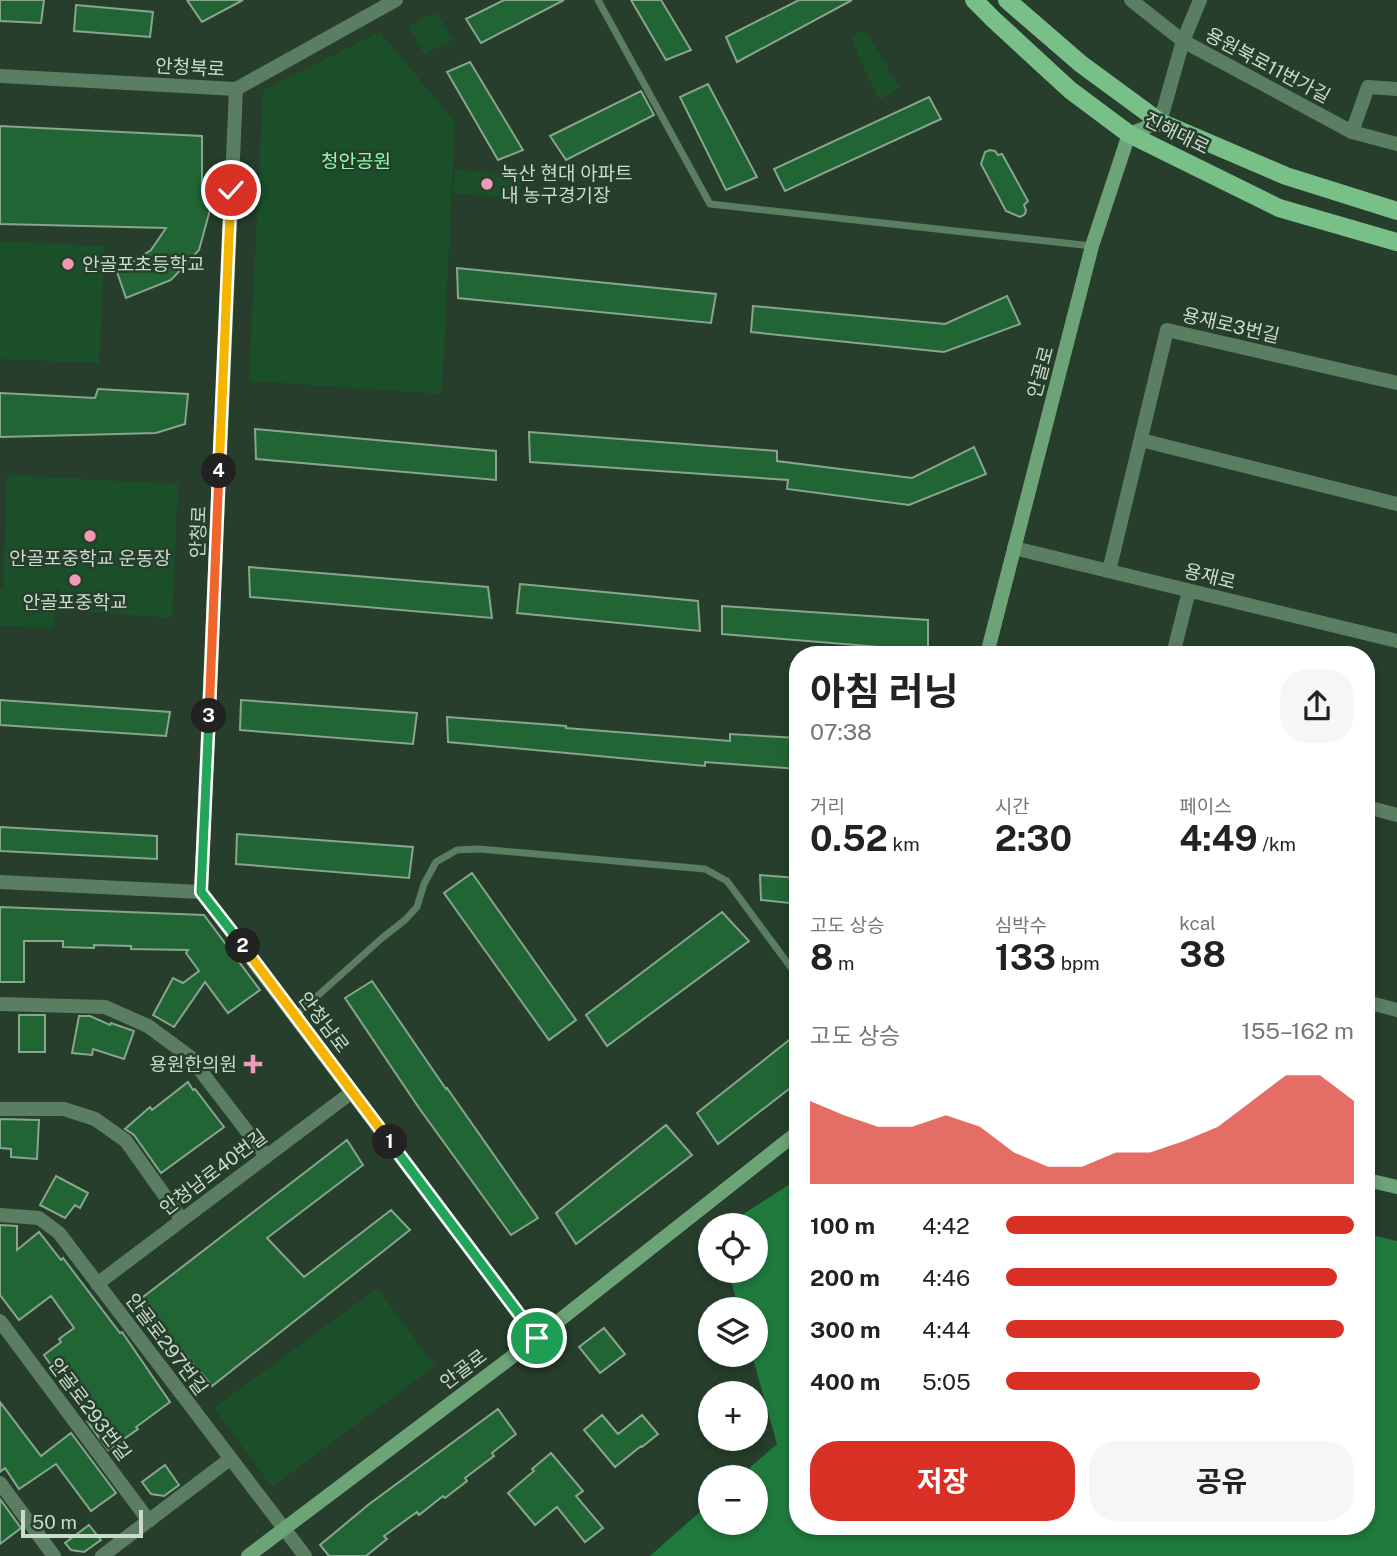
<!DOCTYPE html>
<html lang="ko">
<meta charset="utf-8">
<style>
body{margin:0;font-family:"Public Sans","Noto Sans KR",sans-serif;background:#f6f6f6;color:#222;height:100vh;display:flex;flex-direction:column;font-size:26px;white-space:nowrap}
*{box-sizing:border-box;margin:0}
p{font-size:23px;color:#767676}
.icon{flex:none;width:38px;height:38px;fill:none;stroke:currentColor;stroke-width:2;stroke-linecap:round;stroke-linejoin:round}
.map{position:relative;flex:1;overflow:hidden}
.drawer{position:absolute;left:789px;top:646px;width:586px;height:889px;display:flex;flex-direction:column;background:#fff;border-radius:28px;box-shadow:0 4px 10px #0003}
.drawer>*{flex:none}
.fabs{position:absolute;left:698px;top:1213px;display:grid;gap:14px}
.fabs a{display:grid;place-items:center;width:70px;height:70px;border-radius:50%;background:#fff;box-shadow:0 4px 10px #0003;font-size:35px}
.scale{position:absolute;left:21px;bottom:18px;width:122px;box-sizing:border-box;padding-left:7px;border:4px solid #cbdacd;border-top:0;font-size:19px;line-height:24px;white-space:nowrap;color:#cbdacd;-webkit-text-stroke:5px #263e2b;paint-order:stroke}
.pin{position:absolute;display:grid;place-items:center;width:60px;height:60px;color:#fff;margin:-30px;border:4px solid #fff;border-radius:50%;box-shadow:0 2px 7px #0007}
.km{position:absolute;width:35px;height:35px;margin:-18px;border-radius:50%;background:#222;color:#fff;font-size:19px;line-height:35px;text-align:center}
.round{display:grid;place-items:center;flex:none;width:74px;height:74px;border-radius:28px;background:#f6f6f6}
.overview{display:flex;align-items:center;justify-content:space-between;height:119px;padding:0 21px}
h1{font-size:38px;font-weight:700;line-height:52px}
.metrics{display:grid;grid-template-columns:repeat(3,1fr);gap:10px;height:119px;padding:7px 21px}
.metrics div{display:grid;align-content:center}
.metrics b{font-size:35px;font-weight:700}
.metrics small{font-size:19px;font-weight:400}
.metrics p{font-size:19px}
.chart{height:196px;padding:14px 21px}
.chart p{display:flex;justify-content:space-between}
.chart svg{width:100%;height:126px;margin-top:7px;fill:#d93025;opacity:.7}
.cta{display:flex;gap:14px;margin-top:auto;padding:14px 21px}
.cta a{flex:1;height:80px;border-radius:28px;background:#d93025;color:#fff;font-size:28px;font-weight:700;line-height:80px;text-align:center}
.cta a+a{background:#f6f6f6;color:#222}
ul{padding:0 21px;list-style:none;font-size:23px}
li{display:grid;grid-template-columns:112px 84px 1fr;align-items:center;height:52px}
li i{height:18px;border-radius:9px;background:#d93025}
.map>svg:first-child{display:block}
.green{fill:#1a4f29}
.forest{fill:#1f7b3d}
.building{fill:#226535;stroke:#89a58e;stroke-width:2}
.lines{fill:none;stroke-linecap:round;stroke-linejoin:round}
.lane{stroke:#5b7d61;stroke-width:7}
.street{stroke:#5b7d61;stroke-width:14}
.secondary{stroke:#6ca377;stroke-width:14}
.primary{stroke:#79c088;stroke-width:18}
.split-1-casing{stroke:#fff;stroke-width:14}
.split-2-casing{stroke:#fff;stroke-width:14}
.split-3-casing{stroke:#fff;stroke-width:14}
.split-4-casing{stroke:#fff;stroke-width:14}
.split-5-casing{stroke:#fff;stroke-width:14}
.split-1{stroke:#22a559;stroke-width:9}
.split-2{stroke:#f5b400;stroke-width:9}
.split-3{stroke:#22a559;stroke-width:9}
.split-4{stroke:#f0652b;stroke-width:9}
.split-5{stroke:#f5b400;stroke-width:9}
.poi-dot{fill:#f09ab5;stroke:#263e2b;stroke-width:2.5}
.labels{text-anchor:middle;stroke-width:5;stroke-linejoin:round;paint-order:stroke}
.street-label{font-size:19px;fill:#cbdacd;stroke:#263e2b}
.park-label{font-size:19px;fill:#8dfea7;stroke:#263e2b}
.poi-label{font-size:19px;fill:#cbdacd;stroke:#263e2b;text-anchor:start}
</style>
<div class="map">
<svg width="1397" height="1556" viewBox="0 0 1397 1556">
<rect width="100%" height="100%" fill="#263e2b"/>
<!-- green -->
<path class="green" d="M436,12L453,40L424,54L408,26Z
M865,30L900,88L879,100L850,37Z
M380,32L455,122L442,394L249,381L263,90Z
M455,170L522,175L519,199L453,193Z
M0,241L105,246L99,363L0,359Z
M7,475L178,484L172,618L57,610L59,590L56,589L54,628L0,626V588L3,587Z
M377,1288L435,1366L272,1487L214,1408Z"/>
<!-- forest -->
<path class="forest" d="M798,1179V1526H1367V1234L1397,1241V1556H650L710,1503V1522H756V1477H739L777,1444L752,1355L756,1354V1309H739L728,1271L756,1270V1225H726Z"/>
<!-- building -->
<path class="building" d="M0,0H44L41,23L0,21Z
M187,0H243L202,22Z
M504,0H564L481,43L466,19Z
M631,0H661L691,50L666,60Z
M799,0H852L737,62L726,37Z
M76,5L153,12L150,37L74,31Z
M470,62L523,150L498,160L447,72Z
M708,84L757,177L726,190L680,97Z
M641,91L654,115L566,160L550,136Z
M929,97L941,119L785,191L774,169Z
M0,126L202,136V188H216L199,250L171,280L126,298L117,272L151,250L166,228L0,224Z
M990,150L995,151L998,155L1002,154L1028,201L1024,205L1026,210L1025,214L1020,217L1006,211L981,164L985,152Z
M457,268L716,294L711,323L458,298Z
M1007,296L1020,324L944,352L751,332L753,306L945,324Z
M98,389L188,394L185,424L156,433L0,437V393L95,398Z
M255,429L496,451V480L256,459Z
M529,432L777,451V461L912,478L974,447L986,474L909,505L787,489L788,480L530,462Z
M249,567L488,587L492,618L250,597Z
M520,584L698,601L700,631L517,613Z
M722,606L928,620V651L722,634Z
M0,700L170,712L166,736L0,725Z
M241,700L417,713L413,744L240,730Z
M447,717L566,726V728L730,741V734L798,738V769L705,762V766L448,742Z
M0,827L157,836V859L0,851Z
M237,834L413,847L409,878L236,864Z
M472,873L576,1020L549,1040L444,893Z
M760,875L798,878V904L761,900Z
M0,907L204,915L260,990L228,1013L205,982L174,1027L153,1015L173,978L183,983L199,971L186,953L188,950L131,949V946L94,945V948L63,947V941H24V982H0Z
M722,912L749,941L607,1046L586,1015Z
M372,981L446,1089L447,1088L538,1218L511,1235L419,1108L345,998Z
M19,1015H45V1052H19Z
M79,1016H90L110,1025L111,1023L134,1031L124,1059L93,1049L92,1055L72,1053Z
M798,1033V1082L718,1144L697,1113Z
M188,1082L193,1090L195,1089L224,1127L161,1173L134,1135L125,1129L150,1107L152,1110Z
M0,1119L39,1120L37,1159L11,1157V1149L0,1148Z
M666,1125L692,1155L576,1244L556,1213Z
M347,1140L363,1165L267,1238L304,1277L391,1210L410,1230L212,1386L176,1344L170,1349L134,1304Z
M56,1176L88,1193L80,1208L75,1205L65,1218L40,1205Z
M0,1225L17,1226V1250L39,1232L61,1260L63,1258L120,1333L122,1332L170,1402L136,1427L138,1429L108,1450L87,1421L92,1417L81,1403L83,1401L58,1368L55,1371L44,1355L61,1342L59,1339L74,1328L51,1296L19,1320L0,1295Z
M604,1328L625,1354L600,1373L579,1347Z
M0,1402L41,1456L71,1433L116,1493L91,1511L56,1464L19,1489L5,1468L0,1472Z
M498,1409L516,1434L492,1453L494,1456L465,1478L467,1481L445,1498L443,1496L419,1515L417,1512L384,1536L387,1539L366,1556H329L320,1545L368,1505Z
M602,1415L618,1434L642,1415L658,1434L642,1447L641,1446L615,1467L584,1430Z
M551,1453L583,1491L576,1496L603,1528L585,1542L557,1507L535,1525L508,1493L534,1471L532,1469Z
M165,1465L179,1485L164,1496L151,1494L142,1482Z
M0,1499L21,1528L0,1544Z
M89,1525L101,1540L84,1552L71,1550L65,1543Z"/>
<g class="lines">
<!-- lane -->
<path class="lane" d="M598,0L710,204L1092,246
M295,1016L382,938L405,920L417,907L424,884L436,862L457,850L479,849L705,869L727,881L798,977"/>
<!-- street -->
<path class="street" d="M1131,0L1183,41L1352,132L1397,144
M0,76L236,89L396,0
M1160,122L1183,41L1200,0
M1352,132L1368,87L1397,89
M1141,440L1397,504
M1014,548L1397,641
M1109,571L1167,330L1397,383
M1173,654L1189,591
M1367,807L1397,815
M0,882L201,892L537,1338
M201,892L236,89
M1367,1002L1397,1010
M0,1004L105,1007L148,1026L190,1057L266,1156
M0,1109H64L95,1119L126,1141L182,1220
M0,1215L39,1218L59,1233L305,1556
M97,1284L352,1092
M0,1321L149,1521
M0,1483L54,1556
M102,1556L230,1459"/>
<!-- secondary -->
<path class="secondary" d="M987,654L1092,246L1129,134L1160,122
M1367,1180L1397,1187
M248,1556L537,1338L798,1132"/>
<!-- primary -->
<path class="primary" d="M974,0L993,19L1070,90L1129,134L1279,208L1397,242
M1007,0L1081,64L1160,122L1286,176L1397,211"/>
</g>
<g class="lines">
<defs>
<path id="split-1" d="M390,1142L537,1338"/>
<path id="split-2" d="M243,946L390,1142"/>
<path id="split-3" d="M209,716L201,892L243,946"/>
<path id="split-4" d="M209,716L219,471"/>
<path id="split-5" d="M219,471L231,190"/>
</defs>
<!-- split-1 casing -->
<use href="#split-1" class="split-1-casing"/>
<!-- split-2 casing -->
<use href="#split-2" class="split-2-casing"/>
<!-- split-3 casing -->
<use href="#split-3" class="split-3-casing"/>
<!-- split-4 casing -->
<use href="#split-4" class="split-4-casing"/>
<!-- split-5 casing -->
<use href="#split-5" class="split-5-casing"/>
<!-- split-1 -->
<use href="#split-1" class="split-1"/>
<!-- split-2 -->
<use href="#split-2" class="split-2"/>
<!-- split-3 -->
<use href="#split-3" class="split-3"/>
<!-- split-4 -->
<use href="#split-4" class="split-4"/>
<!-- split-5 -->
<use href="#split-5" class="split-5"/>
</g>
<!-- markers -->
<g class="poi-dot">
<circle cx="487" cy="184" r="7"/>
<circle cx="68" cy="264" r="7"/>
<circle cx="90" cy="536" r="7"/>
<circle cx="75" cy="580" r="7"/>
<path d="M249.5 1053.5h7v7h7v7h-7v7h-7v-7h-7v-7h7z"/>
</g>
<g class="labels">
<!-- street labels -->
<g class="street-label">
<text transform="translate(1268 65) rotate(28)" y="7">용원북로11번가길</text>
<text transform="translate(190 67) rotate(3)" y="7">안청북로</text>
<text transform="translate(1177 133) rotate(26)" y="7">진해대로</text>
<text transform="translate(1231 325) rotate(13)" y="7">용재로3번길</text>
<text transform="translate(1040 372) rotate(-75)" y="7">안골로</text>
<text transform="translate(198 532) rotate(-88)" y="7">안청로</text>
<text transform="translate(1210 576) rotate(14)" y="7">용재로</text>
<text transform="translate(324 1022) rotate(53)" y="7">안청남로</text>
<text transform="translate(213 1172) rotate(-37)" y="7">안청남로40번길</text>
<text transform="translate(167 1344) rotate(53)" y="7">안골로297번길</text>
<text transform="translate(463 1369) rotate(-37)" y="7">안골로</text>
<text transform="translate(90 1409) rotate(53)" y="7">안골로293번길</text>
</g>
<!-- park labels -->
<g class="park-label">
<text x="356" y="168">청안공원</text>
</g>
<!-- poi labels -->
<g class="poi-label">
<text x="501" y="180">녹산 현대 아파트<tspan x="501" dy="22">내 농구경기장</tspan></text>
<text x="82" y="271">안골포초등학교</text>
<text x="90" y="565" text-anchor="middle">안골포중학교 운동장</text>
<text x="75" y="609" text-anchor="middle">안골포중학교</text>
<text x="237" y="1071" text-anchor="end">용원한의원</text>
</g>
</g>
</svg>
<div class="fabs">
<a><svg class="icon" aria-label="locate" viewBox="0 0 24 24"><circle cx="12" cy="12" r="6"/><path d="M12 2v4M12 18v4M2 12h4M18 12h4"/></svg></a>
<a><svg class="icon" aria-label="layers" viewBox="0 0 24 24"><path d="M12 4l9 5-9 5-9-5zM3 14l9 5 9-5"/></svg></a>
<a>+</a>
<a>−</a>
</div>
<div class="scale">50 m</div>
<div class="pin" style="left:537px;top:1338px;background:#1e9e55"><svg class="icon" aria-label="arrive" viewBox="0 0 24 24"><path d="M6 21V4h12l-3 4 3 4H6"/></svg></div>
<div class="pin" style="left:231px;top:190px;background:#d93025"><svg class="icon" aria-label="check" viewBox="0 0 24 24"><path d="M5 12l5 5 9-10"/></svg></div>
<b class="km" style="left:390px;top:1142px">1</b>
<b class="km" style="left:243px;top:946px">2</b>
<b class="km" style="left:209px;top:716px">3</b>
<b class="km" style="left:219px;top:471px">4</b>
<section class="drawer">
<div class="overview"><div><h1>아침 러닝</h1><p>07:38</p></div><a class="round"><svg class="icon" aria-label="share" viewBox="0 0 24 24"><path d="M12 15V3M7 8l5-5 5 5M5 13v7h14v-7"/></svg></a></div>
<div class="metrics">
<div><p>거리</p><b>0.52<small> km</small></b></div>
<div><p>시간</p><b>2:30</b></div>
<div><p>페이스</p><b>4:49<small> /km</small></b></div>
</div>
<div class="metrics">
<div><p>고도 상승</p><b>8<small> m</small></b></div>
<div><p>심박수</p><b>133<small> bpm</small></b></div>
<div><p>kcal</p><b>38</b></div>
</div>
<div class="chart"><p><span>고도 상승</span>155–162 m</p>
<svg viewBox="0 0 160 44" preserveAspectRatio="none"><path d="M0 44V15L10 20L20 24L30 24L40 20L50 24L60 33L70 38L80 38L90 33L100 33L110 29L120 24L130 15L140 6L150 6L160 15V44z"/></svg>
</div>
<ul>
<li><b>100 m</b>4:42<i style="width:100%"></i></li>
<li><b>200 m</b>4:46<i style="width:95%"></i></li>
<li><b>300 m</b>4:44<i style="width:97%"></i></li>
<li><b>400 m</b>5:05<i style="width:73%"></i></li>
</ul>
<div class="cta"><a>저장</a><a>공유</a></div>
</section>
</div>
